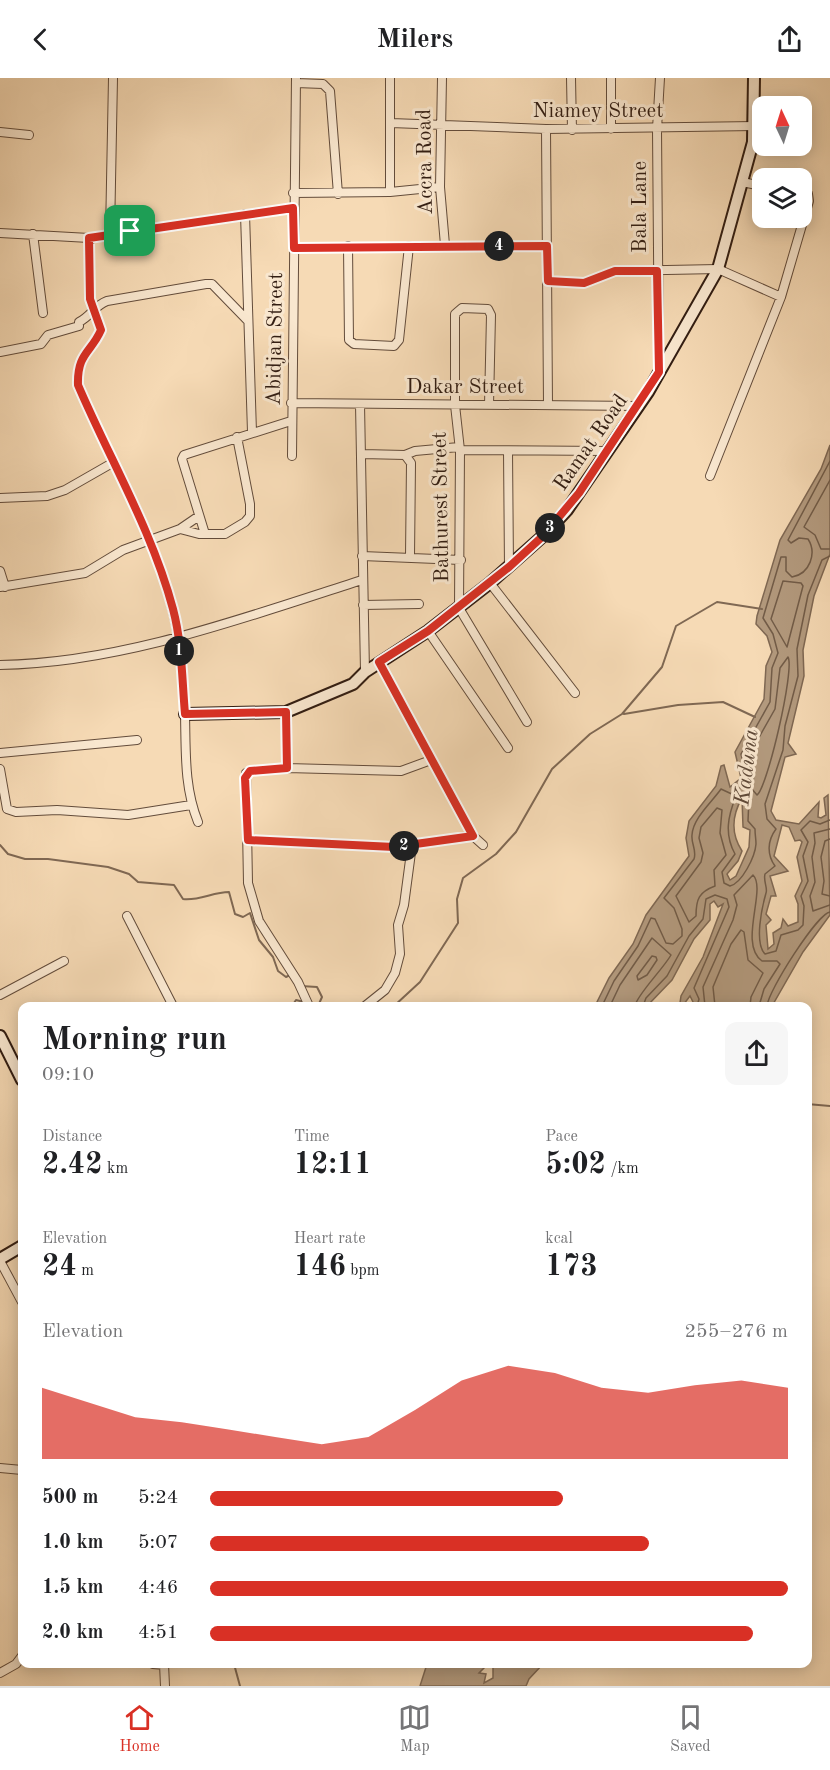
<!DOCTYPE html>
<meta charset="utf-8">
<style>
body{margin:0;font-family:"Old Standard TT",serif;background:#f6f6f6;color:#202124;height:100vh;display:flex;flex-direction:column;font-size:22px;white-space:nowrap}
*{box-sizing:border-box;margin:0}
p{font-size:20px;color:#757577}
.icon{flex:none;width:33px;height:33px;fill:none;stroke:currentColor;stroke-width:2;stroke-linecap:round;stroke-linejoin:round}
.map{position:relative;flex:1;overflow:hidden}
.drawer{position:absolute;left:18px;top:924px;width:794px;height:666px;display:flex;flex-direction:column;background:#fff;border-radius:12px;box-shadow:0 3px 15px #0003}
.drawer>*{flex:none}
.needle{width:39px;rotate:356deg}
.fabs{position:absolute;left:752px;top:18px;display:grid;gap:12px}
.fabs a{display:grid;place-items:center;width:60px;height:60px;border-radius:12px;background:#fff;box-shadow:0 3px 15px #0003;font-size:30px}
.pin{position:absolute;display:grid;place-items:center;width:51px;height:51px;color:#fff;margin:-26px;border-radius:12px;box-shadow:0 3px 9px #0006}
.km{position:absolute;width:30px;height:30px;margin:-15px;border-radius:50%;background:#222;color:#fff;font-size:16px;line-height:30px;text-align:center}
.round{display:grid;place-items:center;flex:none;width:63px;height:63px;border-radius:12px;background:#f6f6f6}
.summary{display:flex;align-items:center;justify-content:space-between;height:102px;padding:0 24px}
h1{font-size:33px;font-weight:800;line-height:45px}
.figures{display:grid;grid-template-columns:repeat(3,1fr);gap:9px;height:102px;padding:6px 24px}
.figures div{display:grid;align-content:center}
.figures b{font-size:30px;font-weight:800}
.figures small{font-size:16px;font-weight:400}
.figures p{font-size:16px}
.chart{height:168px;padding:12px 24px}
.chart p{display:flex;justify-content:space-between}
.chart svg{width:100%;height:108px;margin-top:6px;fill:#d93025;opacity:.7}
ul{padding:0 24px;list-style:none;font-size:20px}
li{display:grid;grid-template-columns:96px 72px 1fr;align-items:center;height:45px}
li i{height:15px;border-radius:8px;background:#d93025}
header{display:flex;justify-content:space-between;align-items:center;height:78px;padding:0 24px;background:#fff;font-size:27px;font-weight:800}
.menu{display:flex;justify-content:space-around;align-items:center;height:84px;border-top:2px solid #e0e0e0;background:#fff;font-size:16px;color:#757577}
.menu a{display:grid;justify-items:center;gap:3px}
.menu .selected{color:#d93025}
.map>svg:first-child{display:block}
.water{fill:#b39a7e;stroke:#7f6853;stroke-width:1.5;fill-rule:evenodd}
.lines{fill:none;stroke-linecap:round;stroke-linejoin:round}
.shore{stroke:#725c48;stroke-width:1.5}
.stream{stroke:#7f6853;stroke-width:2}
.street-casing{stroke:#634c3b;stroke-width:10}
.secondary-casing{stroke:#321d12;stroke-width:14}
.street{stroke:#f9e7cf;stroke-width:8}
.secondary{stroke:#f9e7cf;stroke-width:10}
.route-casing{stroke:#fff;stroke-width:12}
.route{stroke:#d93025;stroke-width:8}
.labels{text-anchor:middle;stroke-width:6;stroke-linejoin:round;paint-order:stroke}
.street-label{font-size:21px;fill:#321d12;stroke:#f9e7cf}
.water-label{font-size:22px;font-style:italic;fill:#5f4938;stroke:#f9e7cf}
</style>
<header><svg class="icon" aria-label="back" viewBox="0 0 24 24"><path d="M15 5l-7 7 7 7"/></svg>Milers<svg class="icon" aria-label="share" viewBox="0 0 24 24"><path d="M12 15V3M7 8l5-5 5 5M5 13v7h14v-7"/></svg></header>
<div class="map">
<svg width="830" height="1608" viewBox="0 0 830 1608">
<rect width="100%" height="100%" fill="#f6dab5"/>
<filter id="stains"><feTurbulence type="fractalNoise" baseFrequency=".00333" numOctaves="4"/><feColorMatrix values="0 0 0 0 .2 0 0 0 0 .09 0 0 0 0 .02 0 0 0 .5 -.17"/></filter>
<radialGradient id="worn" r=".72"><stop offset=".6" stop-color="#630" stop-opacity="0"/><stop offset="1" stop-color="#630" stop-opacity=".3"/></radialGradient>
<!-- water -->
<path class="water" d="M830,367V476L814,518L803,572L804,598L788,665L796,676L785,679L771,733L776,742L799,746L819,724L818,739L821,740L826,737L824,720L828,717L830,837L803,874L772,928H688L693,924L690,918L684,926L680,925L681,918L703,879L723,826L718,829L714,823L710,826V842L694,861L672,902L647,928H595L609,900L633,866L646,837L689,778L686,760L689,743L716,708L721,688L724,687L730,709L741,700L735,674L764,621L766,588L772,574L767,558L756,546L757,538L780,462L821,391ZM742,720L743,749L750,752L749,769L736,798L730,802L727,796L738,783L742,773C731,756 731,739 742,720ZM782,747L789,749L795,763L800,762L802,764L797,779L802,803L795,818L798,826V844L788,848L783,841L781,850L773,855L774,866L768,871L766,847L771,842L766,836L771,818H776L770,798L788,793L774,778Z
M427,1586H488L479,1595L486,1596L484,1605L493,1600V1590L490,1586L525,1588L543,1586L529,1601L526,1608H420Z"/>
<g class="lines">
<!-- shore -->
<path class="shore" d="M830,402L804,449L815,457L821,471H830
M830,478L822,482L808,517L797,571L798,598L785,648L783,672L765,726L767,741L776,751C767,763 767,777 775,788L765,796C763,803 768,810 766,815C762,829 754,865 765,876L776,873L781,857L798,852L803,847L804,828L801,818L808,803L803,778L808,764L801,752L810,743L820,746L830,742
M783,503L801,505L803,508L787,569L771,541Z
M788,579C795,591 767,711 757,717L751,710L754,698L749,677L775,631L780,590Z
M717,730L722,732L720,755L726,777L714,792L715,808C699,814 696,821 696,838L689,844L676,818L701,784L703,775L699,760L701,749Z
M830,751L814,755L815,765L812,779L815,804L810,818L813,833L830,827
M830,761L825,763L821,779L824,803L822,816L830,818
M652,878L656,879L657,882L647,897L638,902L637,898Z
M602,928L614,903L638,868L651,840L655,841L666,865L673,866L682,858V851L674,830L664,820L694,781C697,772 691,766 692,757C693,740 712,724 721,711L736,718C728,738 724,756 735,776L722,794L724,805L730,808C742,805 755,779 756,766C756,761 755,757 755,751L748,743L749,720L738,713L747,699L741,676L770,624L772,590L778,575L773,556L763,540L781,479H786V493L792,499C810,496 817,475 808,461L799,460L791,465L788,462L830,383
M610,928L620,907L652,860L671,877C663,891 636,918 635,928
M643,928L646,920L667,898L689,858L703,841L706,821L715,817L727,821L729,829L694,910L699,921L697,928
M705,928L703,909L733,842L737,827L734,817L753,797C767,811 738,866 762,883H777L780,886L764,911L759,928
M715,928L713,909L731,866L741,852L744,854L748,882L763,895L751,919L750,928
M767,928C768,913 817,836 830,834"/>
<!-- stream -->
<path class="stream" d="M624,636L678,627L723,624L755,639
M0,767L8,776L25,781H48L108,789L129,796L138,804L174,807L183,821C199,823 213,814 229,814L235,836L243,839L250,835L259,862L273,879L278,893L286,899L290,897
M301,908L317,909L322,919L318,928
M292,928L296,922L304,924
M394,928L420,904L458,845L457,821L463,800L496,776L516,754L552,691L590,656L622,636L662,589L676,548L717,524L762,531
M807,1026L830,1028
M234,1586L240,1608"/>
<defs>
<path id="street" d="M442,0L440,109L445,167
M571,0L572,52
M611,0V51
M296,5L323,6L330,13L338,116
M391,45L546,51L755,48
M546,51L548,326
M0,54L29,57
M742,104L762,108
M390,114V0
M293,115L390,114L440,109
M245,136L252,354
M0,155L89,160L293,130
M33,156L43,235
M110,156L113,0
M89,160L90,221L101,252C91,275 77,276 78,307C110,382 154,453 173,533C181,566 183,603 185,637C186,674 184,709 198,744
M348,168L349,262L354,266L394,268L399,262L409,168
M294,170L547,168
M548,203L584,205L615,193L718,191L781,219
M0,274L41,266L48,257L79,248V244C91,238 94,228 107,223L206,206H212L248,243
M659,292L657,51L660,0
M291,325L639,328
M360,326L365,594
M489,327L491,237L488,231L462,230L455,236V327L460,372L459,530L527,644
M460,372L607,373
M508,373L509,489
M362,376L405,377L415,373L459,369
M405,377L411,385L410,479
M292,378L296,0
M710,398L781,219L809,123L808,116L801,115
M0,420L47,418L65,412L114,384
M180,451L199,438
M205,456L182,381L184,377L291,343
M362,478L461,482
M0,493L5,509
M490,505L575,615
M0,509L85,495L123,472L180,451L199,456H225L245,444L250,438V426L237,359
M363,527L419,526
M428,553L508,670
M379,584L473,758L483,767
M0,587C123,585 246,539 362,502
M286,634L287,690
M0,675L137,662
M0,691L7,731L16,734L57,732L128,737L191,727
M248,762L394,769L473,758
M127,838L173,928
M0,917L64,883
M309,928L298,904L259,843L248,805L246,695L250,693L287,690L401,693L431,682
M365,928L385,912L395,895L400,876L398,847L404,827L412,767
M0,1183L22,1224
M0,1390L22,1392
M153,1586L165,1587
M164,1586L165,1608
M0,1595L16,1586L22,1578"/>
<path id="secondary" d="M185,636L286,634L353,606L365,594L428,553L490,505L543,458L567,432L648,314L718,191L753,64L754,0
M0,958L22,1002
M0,1181L22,1168"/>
</defs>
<!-- street casing -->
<use href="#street" class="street-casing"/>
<!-- secondary casing -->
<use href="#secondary" class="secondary-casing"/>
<!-- street -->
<use href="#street" class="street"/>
<!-- secondary -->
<use href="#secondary" class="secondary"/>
</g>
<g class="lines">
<defs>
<path id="route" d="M293,130L294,170L547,168L548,203L584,205L615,193H657L659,294L579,415L543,458L509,489L428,553L379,584L473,758L394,769L248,762L245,700L250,693L287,690L286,634L185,636C182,601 182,565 173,531C152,452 110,382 78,307C77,275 91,275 101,252L90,221L89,160Z"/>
</defs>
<!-- route casing -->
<use href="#route" class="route-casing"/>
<!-- route -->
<use href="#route" class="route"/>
</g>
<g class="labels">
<!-- street labels -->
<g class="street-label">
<text x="598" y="39">Niamey Street</text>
<text transform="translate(424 84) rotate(-91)" y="7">Accra Road</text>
<text transform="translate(639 129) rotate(-90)" y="7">Bala Lane</text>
<text transform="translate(274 261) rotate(-89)" y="7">Abidjan Street</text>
<text x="465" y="315">Dakar Street</text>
<text transform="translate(590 364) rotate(-55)" y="7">Ramat Road</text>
<text transform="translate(440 429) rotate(-91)" y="7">Bathurest Street</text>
</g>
<!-- water labels -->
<g class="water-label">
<text transform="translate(745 689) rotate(-83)" y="8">Kaduna</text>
</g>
</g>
<rect width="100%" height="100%" filter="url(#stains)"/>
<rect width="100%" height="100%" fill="url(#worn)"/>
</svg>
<div class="fabs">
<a><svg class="needle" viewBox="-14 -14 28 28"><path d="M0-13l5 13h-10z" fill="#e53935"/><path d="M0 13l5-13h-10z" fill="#757577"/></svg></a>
<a><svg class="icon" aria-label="layers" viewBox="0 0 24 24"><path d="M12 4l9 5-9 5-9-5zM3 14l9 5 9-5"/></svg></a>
</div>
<div class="pin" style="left:130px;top:153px;background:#1e9e55"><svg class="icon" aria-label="arrive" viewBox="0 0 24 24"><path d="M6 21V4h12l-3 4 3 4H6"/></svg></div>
<b class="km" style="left:179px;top:573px">1</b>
<b class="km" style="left:404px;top:768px">2</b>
<b class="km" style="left:550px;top:450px">3</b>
<b class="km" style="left:499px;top:168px">4</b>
<section class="drawer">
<div class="summary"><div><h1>Morning run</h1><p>09:10</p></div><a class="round"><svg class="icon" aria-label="share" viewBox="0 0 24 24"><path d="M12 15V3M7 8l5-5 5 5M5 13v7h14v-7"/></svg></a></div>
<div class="figures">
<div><p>Distance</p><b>2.42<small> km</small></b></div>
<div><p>Time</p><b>12:11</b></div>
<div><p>Pace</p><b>5:02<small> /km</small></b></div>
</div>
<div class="figures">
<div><p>Elevation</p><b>24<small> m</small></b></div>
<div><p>Heart rate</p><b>146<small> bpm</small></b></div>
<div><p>kcal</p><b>173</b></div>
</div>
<div class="chart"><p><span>Elevation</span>255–276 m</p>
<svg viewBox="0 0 160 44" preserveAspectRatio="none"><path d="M0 44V15L10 21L20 27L30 29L40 32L50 35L60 38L70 35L80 24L90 12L100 6L110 9L120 15L130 17L140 14L150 12L160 15V44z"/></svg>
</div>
<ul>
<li><b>500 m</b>5:24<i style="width:61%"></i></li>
<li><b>1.0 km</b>5:07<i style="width:76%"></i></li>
<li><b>1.5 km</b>4:46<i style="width:100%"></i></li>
<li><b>2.0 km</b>4:51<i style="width:94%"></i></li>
</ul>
</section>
</div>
<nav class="menu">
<a class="selected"><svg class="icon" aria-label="home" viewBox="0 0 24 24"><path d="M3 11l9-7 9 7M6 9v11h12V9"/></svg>Home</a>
<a><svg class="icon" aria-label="map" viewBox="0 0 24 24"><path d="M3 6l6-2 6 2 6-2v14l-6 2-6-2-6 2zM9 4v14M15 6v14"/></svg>Map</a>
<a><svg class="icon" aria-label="saved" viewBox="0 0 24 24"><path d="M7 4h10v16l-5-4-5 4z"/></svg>Saved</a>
</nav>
